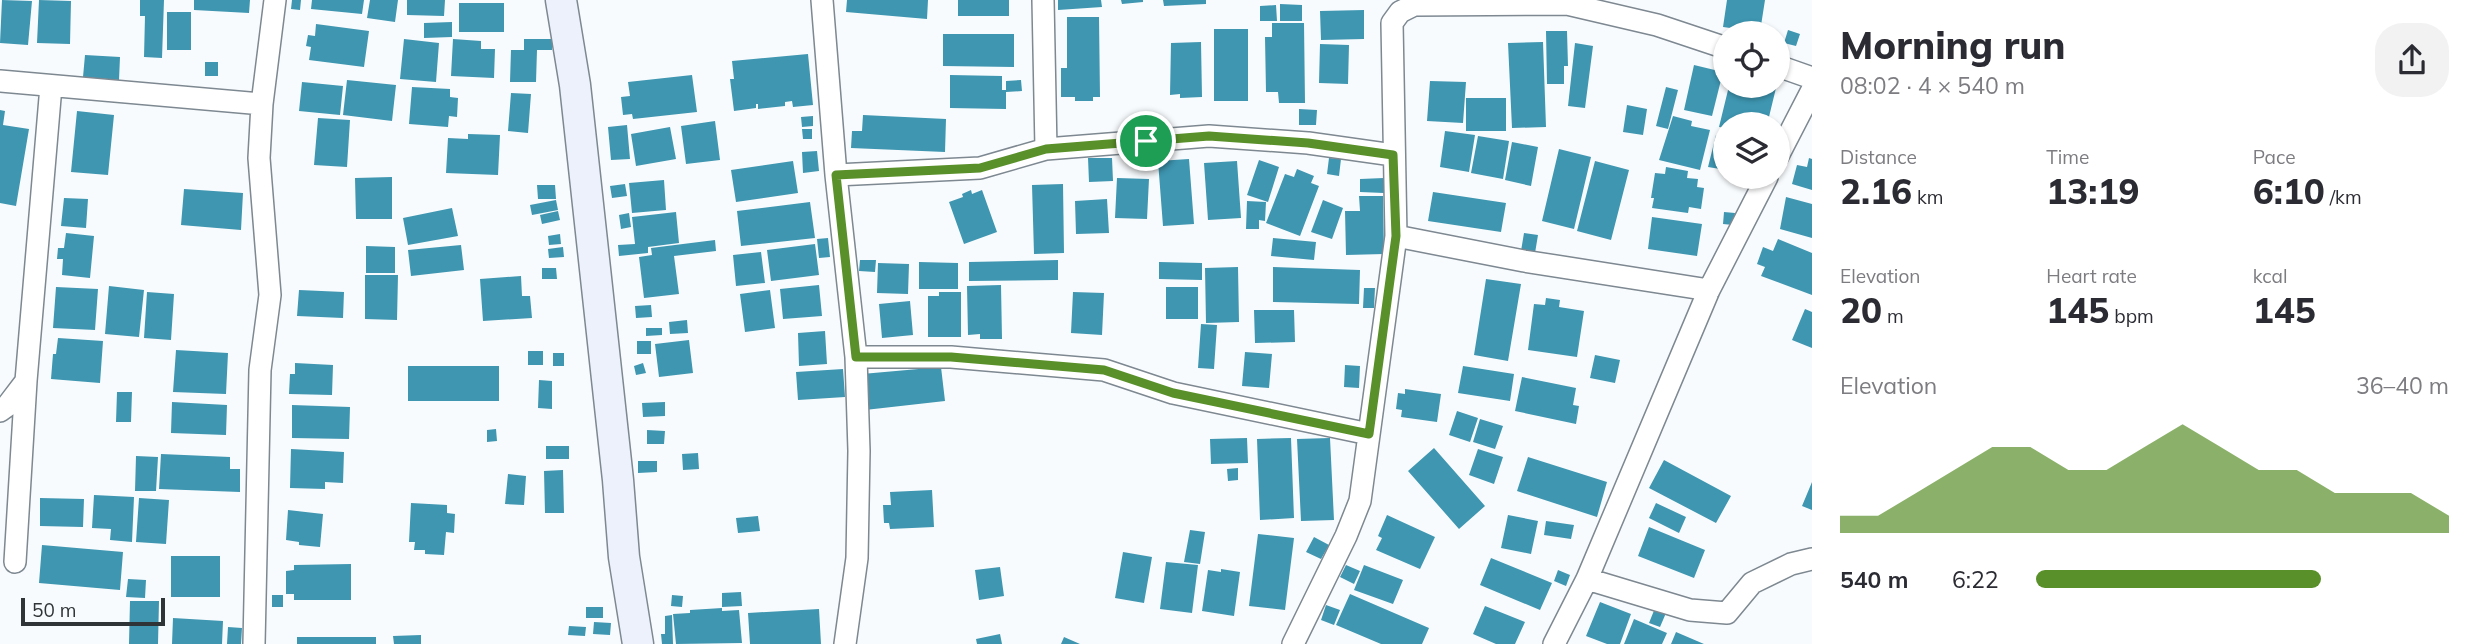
<!DOCTYPE html>
<meta charset="utf-8">
<style>
body{margin:0;font-family:Mulish,sans-serif;background:#f2f2f3;color:#2b2b33;height:100vh;display:flex;flex-direction:column;font-size:26px;white-space:nowrap}
*{box-sizing:border-box;margin:0}
p{font-size:23px;color:#7c7c81}
.icon{flex:none;width:38px;height:38px;fill:none;stroke:currentColor;stroke-width:2;stroke-linecap:round;stroke-linejoin:round}
.map{position:relative;flex:1;overflow:hidden}
.details{display:flex;flex-direction:column;background:#fff;width:665px}
.details>*{flex:none}
.tools{position:absolute;left:1713px;top:21px;display:grid;gap:14px}
.tools a{display:grid;place-items:center;width:77px;height:77px;border-radius:50%;background:#fff;box-shadow:0 2px 5px #0004;font-size:35px}
.scale{position:absolute;left:21px;bottom:18px;width:144px;box-sizing:border-box;padding-left:7px;border:4px solid #2f3437;border-top:0;font-size:19px;line-height:24px;white-space:nowrap;color:#2f3437;-webkit-text-stroke:5px #f8fbfd;paint-order:stroke}
.pin{position:absolute;display:grid;place-items:center;width:60px;height:60px;color:#fff;margin:-30px;border:4px solid #fff;border-radius:50%;box-shadow:0 2px 7px #0007}
.round{display:grid;place-items:center;flex:none;width:74px;height:74px;border-radius:28px;background:#f2f2f3}
.head{display:flex;align-items:center;justify-content:space-between;height:119px;padding:0 28px}
h1{font-size:38px;font-weight:800;line-height:52px}
.metrics{display:grid;grid-template-columns:repeat(3,1fr);gap:10px;height:119px;padding:7px 28px}
.metrics div{display:grid;align-content:center}
.metrics b{font-size:35px;font-weight:800}
.metrics small{font-size:19px;font-weight:400}
.metrics p{font-size:19px}
.chart{height:196px;padding:14px 28px}
.chart p{display:flex;justify-content:space-between}
.chart svg{width:100%;height:126px;margin-top:7px;fill:#5a902a;opacity:.7}
ul{padding:0 28px;list-style:none;font-size:23px}
li{display:grid;grid-template-columns:112px 84px 1fr;align-items:center;height:52px}
li i{height:18px;border-radius:9px;background:#5a902a}
main{display:flex;flex:1;min-height:0}
.map>svg:first-child{display:block}
.building{fill:#3e96b1}
.lines{fill:none;stroke-linecap:round;stroke-linejoin:round}
.street-casing{stroke:#7d8891;stroke-width:24}
.secondary-casing{stroke:#7d8891;stroke-width:33}
.street{stroke:#fff;stroke-width:21}
.secondary{stroke:#ecf1fc;stroke-width:30}
.route-casing{stroke:#fff;stroke-width:14}
.route{stroke:#5a902a;stroke-width:9}
</style>
<main>
<div class="map">
<svg width="1812" height="644" viewBox="0 0 1812 644">
<rect width="100%" height="100%" fill="#f8fbfd"/>
<!-- building -->
<path class="building" d="M2,0L32,1L28,45L0,43Z
M39,0L71,1L70,44L37,43Z
M140,0H164L162,58L144,57L145,16H140Z
M194,0H250L249,13L194,10Z
M292,0H301L300,10L291,9Z
M312,0H364L362,14L311,9Z
M370,0H398L395,22L367,18Z
M407,0H445L444,16L407,15Z
M847,0H928L927,19L846,12Z
M958,0H1009V16H958Z
M1058,0H1101L1102,7L1058,10Z
M1121,0H1143V2L1122,4Z
M1163,0H1206V4L1164,6Z
M1727,0H1765L1760,32L1723,27Z
M459,3H504V32H459Z
M1280,4L1302,5V21H1280Z
M1276,5L1277,21H1260V6Z
M1364,10V39L1321,40L1320,11Z
M167,12H191V50H167Z
M1067,17H1099L1100,97H1093V101H1075V97H1061V68H1067Z
M452,22V37L424,38V23Z
M1272,23H1304L1305,103H1279L1278,92H1266L1265,37H1272Z
M316,24L369,31L364,67L309,60L311,47L306,46L308,35L315,36Z
M1214,29H1248V101H1214Z
M1788,30L1800,34L1796,46L1784,43Z
M1546,31H1567L1568,66H1564V84H1547Z
M943,34H1014V67L943,66Z
M404,39L439,43L436,82L400,79Z
M453,39L481,41V49H495L494,78L451,76Z
M524,39H552V50H537L536,82H510L511,50H524Z
M1201,42L1202,97L1180,98V94L1170,95L1171,43Z
M1543,42L1546,127L1512,128L1508,43Z
M1575,43L1593,46L1585,108L1568,106Z
M1320,44L1349,45L1348,84L1319,83Z
M808,54L813,105L793,107L792,101L785,102V106L758,109V104H756V108L734,111L730,79H734L732,61Z
M85,55L120,57L119,80L83,77Z
M205,62H218V76H205Z
M1694,65L1723,72L1712,116L1684,110Z
M692,75L697,112L633,119L632,114L623,115L621,97L630,96L628,82Z
M950,75L1002,76V90H1006V109L950,108Z
M347,80L396,85L392,121L343,115Z
M1021,80L1022,91L1006,92V81Z
M1430,81L1466,82L1463,123L1427,121Z
M302,82L343,86L340,115L299,111Z
M1729,86L1776,88L1768,121L1763,119L1761,124H1726V128L1719,127Z
M412,87L450,89V97L458,98L457,117L449,116L448,127L409,124Z
M1666,87L1678,90L1668,129L1656,126Z
M511,93L531,94L528,133L508,131Z
M1466,98H1506V131H1466Z
M1627,105L1647,109L1643,135L1623,132Z
M1299,109L1317,110L1316,125H1299Z
M0,110L5,111L3,125L29,129L16,206L0,203Z
M77,111L114,115L108,175L71,172Z
M863,115L946,119L945,152L851,148L852,131H862Z
M813,116V126L802,127L801,117Z
M1673,116L1692,121L1691,126L1710,130L1700,170L1659,160Z
M318,118L350,120L347,167L314,165Z
M715,121L720,160L686,164L681,126Z
M627,125L630,159L611,160L608,127Z
M670,127L676,159L636,166L631,134Z
M802,129H812V139H803Z
M1445,131L1475,135L1469,172L1440,167Z
M468,134L500,135L498,175L446,173L448,138L468,139Z
M1716,135L1726,137V170L1708,167Z
M1478,136L1509,141L1503,179L1471,173Z
M1512,142L1538,147L1531,186L1505,180Z
M1559,149L1591,157L1574,229L1542,221Z
M817,151L819,171L803,173L802,152Z
M1088,158H1112L1113,181L1089,182Z
M1329,158L1341,159L1339,176L1327,174Z
M1809,158L1812,159V190L1792,184L1797,165L1807,167Z
M1189,159L1194,224L1163,226L1158,161Z
M1259,160L1279,167L1268,202L1247,195Z
M793,161L798,193L736,202L731,170Z
M1237,161L1241,218L1208,220L1204,163Z
M1595,161L1629,170L1611,240L1577,231Z
M1666,167L1688,171L1687,178L1698,179L1697,187L1704,188L1701,209L1689,207L1688,213L1652,208L1654,198H1651L1655,173L1665,174Z
M1297,169L1314,176L1311,183L1319,186L1300,236L1266,223L1285,174L1294,177Z
M392,177V219H356L355,178Z
M1117,178L1149,179L1147,219L1115,218Z
M1384,178V193L1360,192V179Z
M664,180L666,210L632,213L629,183Z
M625,184L627,196L612,198L610,186Z
M1063,184L1064,253L1034,254L1032,185Z
M537,185H555L556,199H538Z
M184,189L243,193L241,230L181,225Z
M971,190L972,194L982,190L997,232L964,244L949,202L963,197L962,194Z
M1433,192L1506,203L1501,232L1428,221Z
M1359,196H1383L1384,254L1346,255L1345,211H1360Z
M1786,197L1812,204V238L1780,229Z
M64,198L88,199L86,228L61,226Z
M1107,199L1109,233L1076,234L1075,201Z
M556,200L558,210L532,215L530,205Z
M1323,200L1343,208L1332,239L1311,232Z
M1247,201L1266,202L1265,221L1259,220V229H1246Z
M810,202L815,238L741,246L737,211Z
M452,208L458,236L408,245L403,218Z
M558,211L560,220L542,224L540,215Z
M676,212L679,243L648,247V253L619,256L618,245L635,244L632,217Z
M1724,212L1735,213L1733,225L1723,224Z
M629,213L631,227L621,229L619,215Z
M1652,217L1702,224L1697,256L1648,249Z
M66,233L94,236L90,278L62,275L63,259H57L58,248H64Z
M1524,233L1538,235L1535,253L1521,251Z
M560,234L561,244L549,245L548,236Z
M828,238L830,257L819,258L817,239Z
M1273,238L1316,242L1314,260L1271,256Z
M1778,239L1812,253V295L1761,276L1765,267L1757,264L1763,247L1773,251Z
M715,240L716,251L674,256L679,294L644,298L639,257L652,255L651,248Z
M815,244L819,275L771,281L767,250Z
M461,245L464,270L411,276L408,250Z
M366,246L395,247V273H366Z
M563,247L564,257L549,258L548,249Z
M761,252L765,283L736,286L733,255Z
M860,260H876L875,272L859,271Z
M1058,260V280L969,281V262Z
M919,262L958,263V289H919Z
M1159,262L1202,263V280L1159,279Z
M878,263L909,264L908,294L877,293Z
M1238,267L1239,322L1206,323L1205,268Z
M1273,267L1360,270L1359,304L1273,302Z
M542,268H556L557,279H542Z
M365,275H398L397,320L365,319Z
M521,276L522,296H530L532,318L483,321L480,279Z
M1486,279L1521,284L1508,361L1474,355Z
M819,285L822,316L783,319L780,289Z
M1001,285L1002,339H980V334L968,335L967,286Z
M109,286L144,290L139,337L105,334Z
M56,287L98,289L95,330L53,328Z
M1166,287H1198V319H1166Z
M1364,288H1375L1374,308H1363Z
M299,290L344,292L343,318L297,316Z
M770,290L775,328L745,332L740,294Z
M147,292L174,294L171,340L144,338Z
M939,292H961V337H928V296H939Z
M1073,292L1104,293L1102,335L1071,333Z
M1546,298L1560,300L1559,307L1584,311L1577,357L1528,350L1534,304L1545,305Z
M910,301L913,335L882,338L879,304Z
M651,305L652,317L636,318L635,306Z
M1805,309L1812,312V348L1792,340Z
M1254,310H1294L1295,342L1255,343Z
M687,320L688,333L670,334L669,322Z
M1201,324L1217,325L1214,369L1198,368Z
M646,328H662V335L646,336Z
M825,331L827,364L799,366L798,333Z
M58,338L103,341L100,383L51,379L53,354H56Z
M689,340L693,373L659,377L655,344Z
M637,341H651V354H637Z
M176,350L228,353L226,394L173,392Z
M528,351H543V365H528Z
M1245,352L1272,354L1269,388L1242,386Z
M553,353H564V366H553Z
M1595,355L1620,360L1615,383L1590,378Z
M295,363L333,365L332,395L289,394L290,374H295Z
M643,363L646,373L636,375L634,366Z
M1345,365L1360,366L1359,388L1344,387Z
M408,366H499V401H408Z
M1463,366L1514,374L1510,401L1458,393Z
M941,367L945,401L865,410L862,374Z
M843,369L845,397L798,400L796,372Z
M1522,377L1576,388L1573,405L1579,406L1576,424L1515,411Z
M539,380L552,381V409L538,408Z
M1405,389L1441,394L1437,422L1401,417L1402,410L1396,409L1398,393L1405,394Z
M117,392H132L131,422H116Z
M172,402L227,405L226,435L171,433Z
M665,402V416L643,417L642,403Z
M292,405L350,407L349,439L292,438Z
M1457,411L1478,418L1470,442L1449,435Z
M1480,419L1503,426L1495,449L1473,442Z
M496,429L497,441L487,442V430Z
M647,430L665,431L664,444H647Z
M1247,438L1248,463L1211,464L1210,439Z
M1291,438L1294,518L1260,520L1257,439Z
M1330,438L1334,520L1301,521L1297,439Z
M546,446H569V459H546Z
M1434,448L1485,506L1459,529L1408,471Z
M291,449L344,452L343,483L325,482V489L290,488Z
M1478,449L1503,457L1494,484L1469,475Z
M698,453L699,469L683,470L682,454Z
M161,454L230,457V469H240V492L159,489Z
M136,456L158,457L156,491H135Z
M1528,457L1607,482L1597,517L1517,491Z
M1664,460L1731,496L1716,523L1649,488Z
M638,461H657V472L638,473Z
M1238,468V480L1228,481L1227,469Z
M563,470L564,513H545L544,471Z
M508,474L526,476L524,505L505,504Z
M1812,482V510L1802,506Z
M932,490L934,527L890,529L889,523H884L883,505H891L890,492Z
M94,495L134,497L132,542L110,540L111,529L92,528Z
M40,498L84,499L83,527L40,526Z
M139,498L169,500L166,544L136,542Z
M411,503L447,505V513L455,514L454,533L446,532L444,555L425,554V550H414L415,542H409Z
M1656,503L1686,517L1679,533L1649,518Z
M288,510L323,514L320,547L299,545V542L286,540Z
M1387,515L1435,537L1420,569L1376,550L1382,538L1378,536Z
M1508,515L1538,521L1531,554L1501,548Z
M758,516L760,531L738,533L736,518Z
M1546,521L1574,525L1571,539L1544,535Z
M1649,527L1705,550L1694,578L1638,556Z
M1190,530L1205,532L1200,564L1184,562Z
M1258,534L1294,538L1285,610L1249,606Z
M1314,537L1329,545L1321,559L1306,552Z
M42,545L123,552L120,590L39,583Z
M1123,552L1152,557L1144,603L1115,598Z
M171,556H220V597H171Z
M1491,558L1552,583L1540,610L1480,585Z
M1166,562L1198,565L1192,613L1160,609Z
M351,564V600H294V594H286V571L294,570V565Z
M1346,565L1360,571L1354,584L1340,577Z
M1364,565L1403,580L1393,604L1354,590Z
M1000,567L1004,596L979,600L975,570Z
M1221,569L1240,572L1234,616L1202,611L1208,570L1221,572Z
M1558,570L1570,575L1566,586L1554,581Z
M128,579L146,580L145,598L126,597Z
M741,592L742,606L722,607V593Z
M1350,594L1429,628L1422,644H1381L1336,625Z
M272,595H283V607H272Z
M672,595L683,596L682,607L671,606Z
M130,601H159L158,644H129Z
M1600,602L1631,614L1620,644H1607L1586,636Z
M1326,605L1340,610L1334,625L1321,620Z
M1485,606L1525,622L1515,644H1496L1473,634Z
M586,607H603V618H586Z
M722,608V611L739,610L742,643L676,644L673,614L690,613V610Z
M1655,608L1666,613L1660,627L1649,623Z
M819,609L821,644H750L748,613Z
M672,615L673,644H662L661,634H665V616Z
M173,618L223,621L222,644H172Z
M1634,619L1667,633L1662,644H1624Z
M594,622L611,623L610,635L593,634Z
M569,626L586,627L585,636L568,635Z
M228,627L242,628L241,644H227Z
M1676,632L1704,644H1671Z
M1000,634L1002,644H977L976,639Z
M421,635V644H394L393,636Z
M297,637H376V644H297Z
M1064,637L1080,644H1061Z"/>
<g class="lines">
<defs>
<path id="street" d="M822,0L836,175L856,357L859,451L857,558L845,644
M1043,0L1046,149
M1778,66L1812,78
M0,81L262,104
M1778,156L1812,90
M836,175L980,168L1046,149L1209,136L1308,143L1393,155
M1396,236L1524,261L1709,290
M856,357H951L1104,370L1173,393L1369,434
M0,411L7,406L26,381
M15,562L26,381L51,86
M1587,579L1690,610L1727,613L1752,583L1791,564L1812,559
M254,644L260,370L270,295L259,158L262,104L275,0
M1293,644L1346,536L1360,501L1396,236L1392,23L1400,12L1414,5L1567,4L1657,25L1726,48
M1554,644L1587,579L1709,290L1767,177"/>
<path id="secondary" d="M561,0L575,85L618,480L624,557L638,644"/>
</defs>
<!-- street casing -->
<use href="#street" class="street-casing"/>
<!-- secondary casing -->
<use href="#secondary" class="secondary-casing"/>
<!-- street -->
<use href="#street" class="street"/>
<!-- secondary -->
<use href="#secondary" class="secondary"/>
</g>
<g class="lines">
<defs>
<path id="route" d="M1209,136L1308,143L1393,155L1396,236L1369,434L1173,393L1104,370L951,357H856L836,175L980,168L1046,149Z"/>
</defs>
<!-- route casing -->
<use href="#route" class="route-casing"/>
<!-- route -->
<use href="#route" class="route"/>
</g>
</svg>
<div class="tools">
<a><svg class="icon" aria-label="locate" viewBox="0 0 24 24"><circle cx="12" cy="12" r="6"/><path d="M12 2v4M12 18v4M2 12h4M18 12h4"/></svg></a>
<a><svg class="icon" aria-label="layers" viewBox="0 0 24 24"><path d="M12 4l9 5-9 5-9-5zM3 14l9 5 9-5"/></svg></a>
</div>
<div class="scale">50 m</div>
<div class="pin" style="left:1146px;top:141px;background:#1e9e55"><svg class="icon" aria-label="arrive" viewBox="0 0 24 24"><path d="M6 21V4h12l-3 4 3 4H6"/></svg></div>
</div>
<section class="details">
<div class="head"><div><h1>Morning run</h1><p>08:02 · 4 × 540 m</p></div><a class="round"><svg class="icon" aria-label="share" viewBox="0 0 24 24"><path d="M12 15V3M7 8l5-5 5 5M5 13v7h14v-7"/></svg></a></div>
<div class="metrics">
<div><p>Distance</p><b>2.16<small> km</small></b></div>
<div><p>Time</p><b>13:19</b></div>
<div><p>Pace</p><b>6:10<small> /km</small></b></div>
</div>
<div class="metrics">
<div><p>Elevation</p><b>20<small> m</small></b></div>
<div><p>Heart rate</p><b>145<small> bpm</small></b></div>
<div><p>kcal</p><b>145</b></div>
</div>
<div class="chart"><p><span>Elevation</span>36–40 m</p>
<svg viewBox="0 0 160 44" preserveAspectRatio="none"><path d="M0 44V38L10 38L20 30L30 22L40 14L50 14L60 22L70 22L80 14L90 6L100 14L110 22L120 22L130 30L140 30L150 30L160 38V44z"/></svg>
</div>
<ul>
<li><b>540 m</b>6:22<i style="width:69%"></i></li>
</ul>
</section>
</main>
